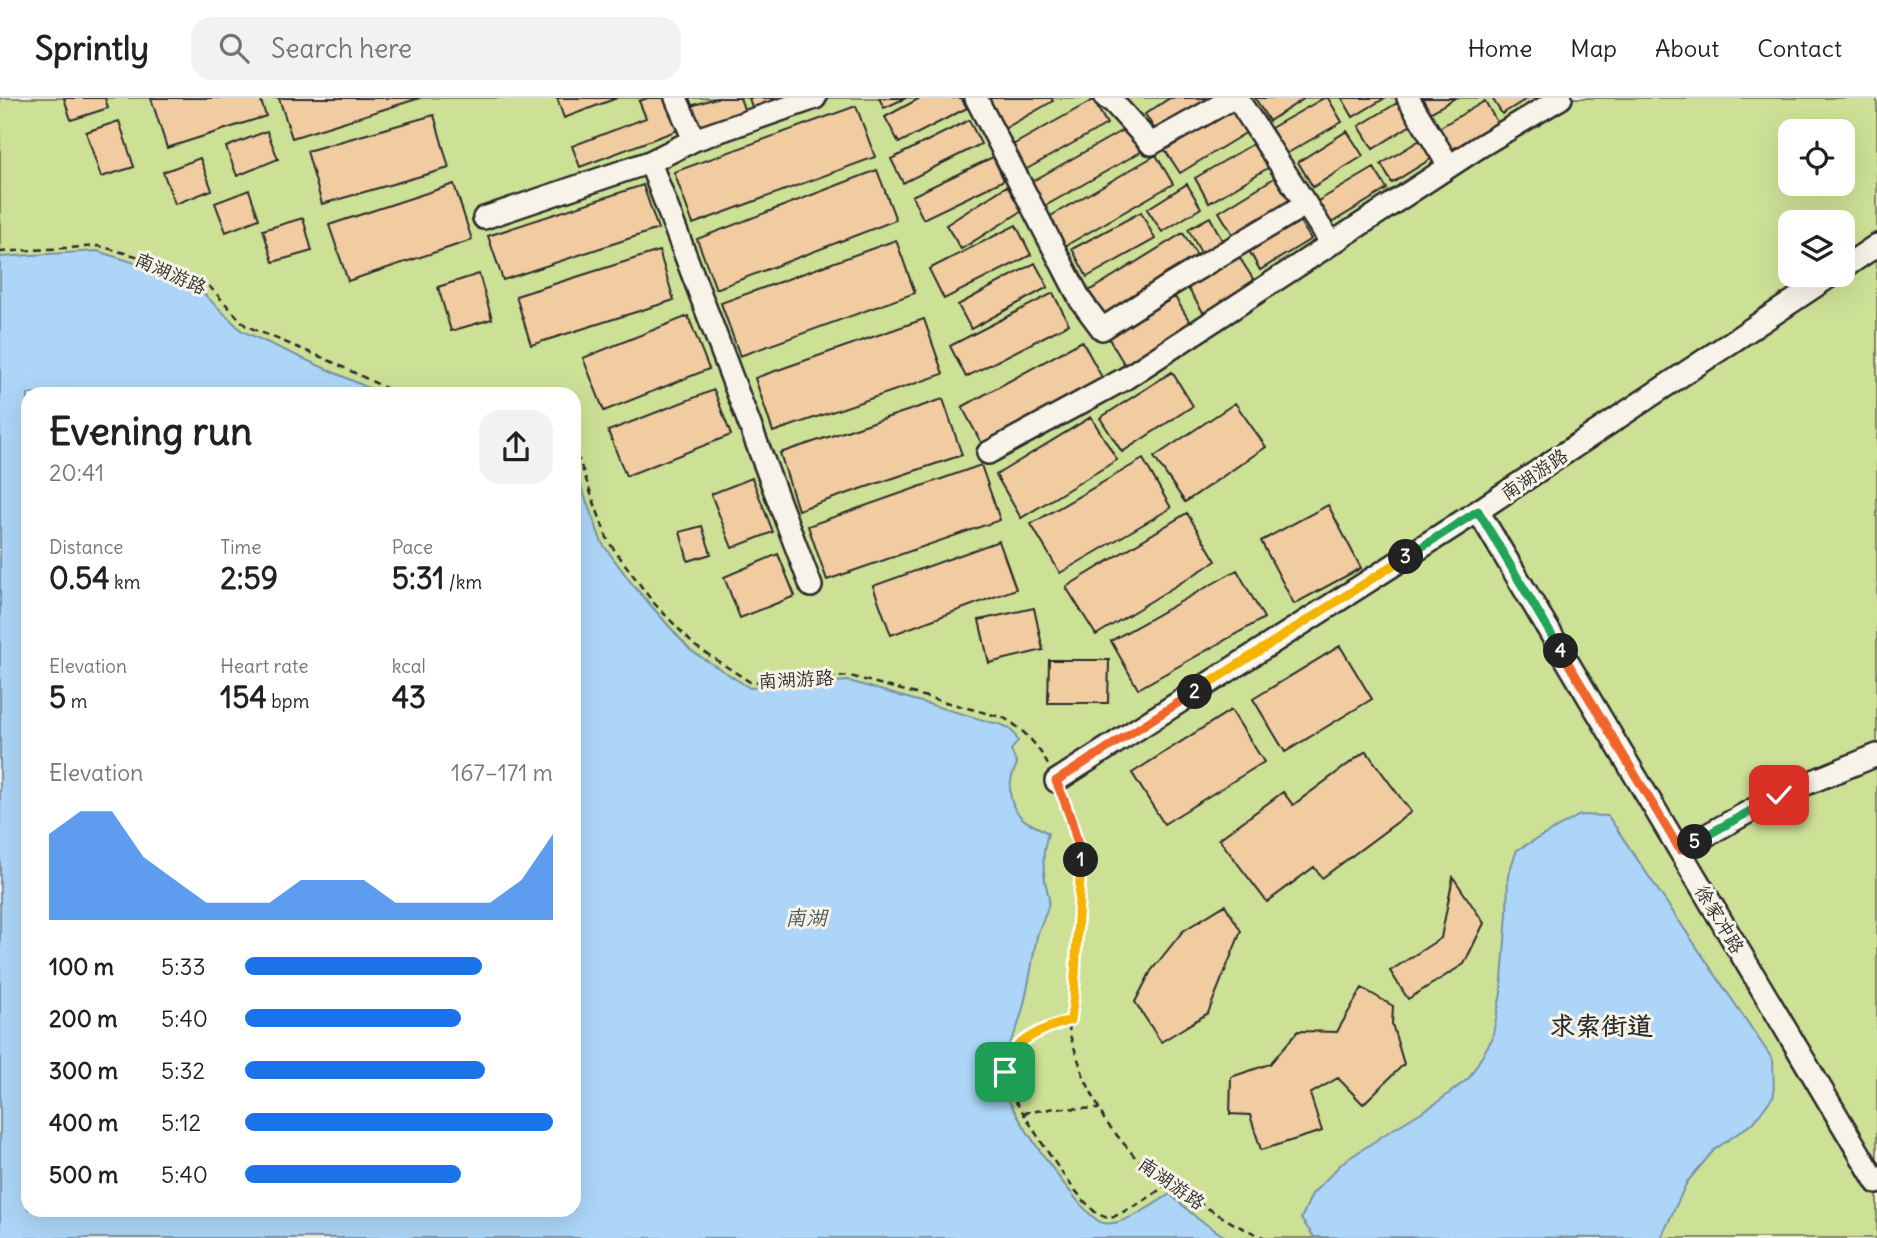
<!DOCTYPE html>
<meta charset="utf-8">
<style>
body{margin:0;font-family:Delius,"LXGW WenKai TC",sans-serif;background:#f2f2f2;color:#202124;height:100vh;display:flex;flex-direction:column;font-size:26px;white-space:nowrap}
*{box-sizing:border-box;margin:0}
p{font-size:23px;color:#757577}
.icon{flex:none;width:38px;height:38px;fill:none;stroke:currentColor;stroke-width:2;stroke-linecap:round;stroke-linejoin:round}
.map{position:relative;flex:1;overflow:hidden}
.panel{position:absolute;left:21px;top:289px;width:560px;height:830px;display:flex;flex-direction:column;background:#fff;border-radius:21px;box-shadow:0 7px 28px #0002}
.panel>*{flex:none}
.tools{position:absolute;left:1778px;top:21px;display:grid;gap:14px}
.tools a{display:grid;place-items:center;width:77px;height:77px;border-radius:14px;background:#fff;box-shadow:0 7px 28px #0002;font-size:35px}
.pin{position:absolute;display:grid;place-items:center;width:60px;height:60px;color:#fff;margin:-30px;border-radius:14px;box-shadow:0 4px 10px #0006}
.km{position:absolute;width:35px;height:35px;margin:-18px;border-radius:50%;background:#222;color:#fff;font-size:19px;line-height:35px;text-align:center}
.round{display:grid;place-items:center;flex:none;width:74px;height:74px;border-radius:21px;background:#f2f2f2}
.head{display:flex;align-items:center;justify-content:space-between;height:119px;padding:0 28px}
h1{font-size:38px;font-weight:700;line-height:52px}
.stats{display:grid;grid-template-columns:repeat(3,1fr);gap:10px;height:119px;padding:7px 28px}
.stats div{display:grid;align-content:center}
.stats b{font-size:30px;font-weight:700}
.stats small{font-size:19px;font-weight:400}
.stats p{font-size:19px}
.chart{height:196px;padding:14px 28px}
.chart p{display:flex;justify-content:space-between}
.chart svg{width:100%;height:126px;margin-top:7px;fill:#1a73e8;opacity:.7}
ul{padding:0 28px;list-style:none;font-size:23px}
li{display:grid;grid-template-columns:112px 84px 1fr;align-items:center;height:52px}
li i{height:18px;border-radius:9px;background:#1a73e8}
header{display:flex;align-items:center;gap:42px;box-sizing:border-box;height:98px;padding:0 35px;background:#fff;border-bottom:2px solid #e0e0e0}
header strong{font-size:33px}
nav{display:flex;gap:38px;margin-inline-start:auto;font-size:24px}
.search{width:490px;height:63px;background:#f2f2f2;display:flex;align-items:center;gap:18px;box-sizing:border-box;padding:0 24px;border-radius:21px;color:#757577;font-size:26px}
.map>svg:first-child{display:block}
.green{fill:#cce196;stroke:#7c8660;stroke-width:2;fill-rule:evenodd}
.water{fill:#acd5f7;stroke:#7891a5;stroke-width:2}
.building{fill:#f1cca1;stroke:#2b2b2b;stroke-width:2}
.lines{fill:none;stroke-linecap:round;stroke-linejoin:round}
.minor-casing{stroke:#2b2b2b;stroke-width:26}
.path{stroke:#2b2b2b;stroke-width:2.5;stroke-dasharray:7 5;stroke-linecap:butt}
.minor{stroke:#f7f3e8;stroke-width:21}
.split-1-casing{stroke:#fff;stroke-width:14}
.split-2-casing{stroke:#fff;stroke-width:14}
.split-3-casing{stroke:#fff;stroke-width:14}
.split-4-casing{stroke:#fff;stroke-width:14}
.split-5-casing{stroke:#fff;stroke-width:14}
.split-6-casing{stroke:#fff;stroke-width:14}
.split-1{stroke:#f5b400;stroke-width:9}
.split-2{stroke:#f0652b;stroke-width:9}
.split-3{stroke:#f5b400;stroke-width:9}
.split-4{stroke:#22a559;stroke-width:9}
.split-5{stroke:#f0652b;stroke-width:9}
.split-6{stroke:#22a559;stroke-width:9}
.labels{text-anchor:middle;stroke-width:6;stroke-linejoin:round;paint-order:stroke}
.street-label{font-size:19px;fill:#2b2b2b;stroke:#f7f3e8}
.water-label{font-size:21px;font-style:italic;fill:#4b565e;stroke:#f7f3e8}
.district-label{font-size:26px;font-weight:bold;fill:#2b2b2b;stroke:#f7f3e8}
</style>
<header>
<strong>Sprintly</strong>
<div class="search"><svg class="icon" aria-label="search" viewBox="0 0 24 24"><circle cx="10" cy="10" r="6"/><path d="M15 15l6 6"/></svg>Search here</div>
<nav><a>Home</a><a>Map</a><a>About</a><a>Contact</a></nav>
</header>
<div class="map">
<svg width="1877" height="1140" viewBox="0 0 1877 1140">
<rect width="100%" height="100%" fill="#f7f3e8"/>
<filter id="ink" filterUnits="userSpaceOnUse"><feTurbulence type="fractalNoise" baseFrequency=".0143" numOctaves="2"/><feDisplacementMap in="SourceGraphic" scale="14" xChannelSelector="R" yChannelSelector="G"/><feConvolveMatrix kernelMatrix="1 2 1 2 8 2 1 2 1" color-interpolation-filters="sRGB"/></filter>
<g filter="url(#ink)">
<!-- green -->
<path class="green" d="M0,0H1877V1140H0ZM1790,33H1843V86H1790ZM1790,124H1843V177H1790ZM28,296H574V1111H28Z"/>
<!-- water -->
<path class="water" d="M97,153L151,170L202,194L242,233L382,296H28V1111H574V369L602,445L633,487L690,552L750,590L849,583L990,624C1004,626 1013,630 1018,643L1011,652L1017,666C1008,683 1006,705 1022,720C1029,726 1040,730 1048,735C1043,752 1042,765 1045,782C1046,789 1049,797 1049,803C1048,815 1040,827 1037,838C1031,868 1028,898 1018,927C1012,945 997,960 1000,981C1003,1004 1083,1121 1103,1125C1122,1129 1154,1106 1170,1096L1198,1121L1227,1140H0V159Z
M1580,717L1608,718L1773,962L1774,997L1754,1024L1714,1052L1687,1084L1661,1140L1314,1139L1301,1121L1312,1096L1342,1065L1390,1033L1435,1006L1469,980L1492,941L1501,895L1507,816L1508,777L1517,752Z"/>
<!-- building -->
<path class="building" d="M64,0H105L108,10L71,22Z
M151,0H260L266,18L167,50Z
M279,0H420L292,40Z
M557,0H617L564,20Z
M648,0H666L678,32L580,69L572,48L646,20L639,3Z
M716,0H740L745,14L695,30L688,9Z
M749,0H790L753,12Z
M879,0H906L884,10Z
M920,0H961L967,10L899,45L885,19Z
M987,0H1051L1053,3L1004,31Z
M1170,0H1221L1159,38L1145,16Z
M1255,0H1305L1269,23Z
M1324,0H1328L1342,24L1286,56L1271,30Z
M1342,0H1385L1353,19Z
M1419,0H1455L1428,16Z
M1492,0H1528L1502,16Z
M1093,2L1107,26L1025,72L1011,48Z
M1485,3L1498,26L1449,53L1437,31Z
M1397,5L1411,27L1373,51L1359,28Z
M856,8L875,59L693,126L674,74Z
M1238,8L1252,31L1180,75L1165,52Z
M434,17L449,70L322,106L307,53Z
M969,22L981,46L903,85L891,61Z
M119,23L134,69L101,79L86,34Z
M1130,28L1144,52L1045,108L1031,84Z
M267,33L278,61L237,78L226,49Z
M1347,33L1363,58L1313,89L1298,64Z
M1425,39L1437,57L1392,85L1381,66Z
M1258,43L1273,67L1209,105L1195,80Z
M1156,57L1173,86L1065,148L1049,119Z
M993,59L1004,82L923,121L912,98Z
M200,60L212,92L175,106L163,74Z
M1374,70L1387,91L1331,125L1318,103Z
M877,72L896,122L716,191L697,141Z
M1279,77L1295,102L1235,140L1219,114Z
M454,86L472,142L348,183L329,127Z
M1187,86L1201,110L1162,134L1147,111Z
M643,87L658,131L503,182L488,138Z
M1007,88L1022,113L961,151L946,127Z
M249,92L259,121L226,134L215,105Z
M1141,114L1155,141L1087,179L1072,151Z
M1210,119L1223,144L1201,155L1188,131Z
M1297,119L1311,141L1260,172L1247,149Z
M303,120L312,153L273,164L263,132Z
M1016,127L1031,157L944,201L929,171Z
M1183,135L1199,161L1105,219L1089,193Z
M896,142L915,195L740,258L721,205Z
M659,153L674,202L531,247L516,198Z
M1236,154L1255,184L1205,217L1186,187Z
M1035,165L1048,189L971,231L958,207Z
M479,176L492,221L451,233L438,189Z
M1053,195L1069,226L966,279L950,248Z
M1175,199L1193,229L1126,269L1108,239Z
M688,218L709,271L604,313L583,260Z
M924,221L943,276L773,334L755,280Z
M1082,243L1104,283L984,350L962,309Z
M1172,274L1193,308L1122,354L1100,320Z
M714,292L731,337L626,378L608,333Z
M943,301L962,357L798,412L780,355Z
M1235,305L1266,349L1185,404L1154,359Z
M1091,319L1117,362L1021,420L996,377Z
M1143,361L1171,410L1060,475L1031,426Z
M981,367L1000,422L827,482L808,428Z
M752,380L773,434L732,450L711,396Z
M1328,407L1361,470L1294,506L1261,443Z
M1187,415L1216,463L1096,537L1066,489Z
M702,428L711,456L688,463L680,434Z
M999,443L1016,491L891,537L873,488Z
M778,456L795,498L740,520L724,479Z
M1237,472L1264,520L1138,591L1111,543Z
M1034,510L1043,552L989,565L979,522Z
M1340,548L1372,601L1285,654L1253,601Z
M1049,562H1109L1108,605H1048Z
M1231,612L1264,664L1164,726L1132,675Z
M1366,653L1411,714L1322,780L1314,769L1267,804L1219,741L1283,694L1293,707Z
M1453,779L1484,825L1464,866L1408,901L1390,873L1441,840Z
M1225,807L1241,833L1208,915L1161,944L1135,904L1151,873L1183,833Z
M1362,890L1393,908L1392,926L1404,966L1363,1006L1338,980L1310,996L1322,1033L1261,1052L1250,1017L1230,1016L1231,979L1270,966L1298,933L1337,934Z"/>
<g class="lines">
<defs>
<path id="minor" d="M676,0L694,42
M976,0L1081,203L1102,231L1167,189L1306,106
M1106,0L1113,4L1151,46L1233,0
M1237,0L1331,145
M1408,0L1449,68
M650,64L811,488
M484,120L650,64L694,42L815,0
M1843,170L1877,147
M988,355L1126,280L1479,49L1561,0
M1478,413L1877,1085
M1056,683L1478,413L1832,177
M1680,752L1779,697L1877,657"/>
</defs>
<!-- minor casing -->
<use href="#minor" class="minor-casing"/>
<!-- path -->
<path class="path" d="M0,154L99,148L147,161L210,189L246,228L328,262L398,296
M574,359L579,362L608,443L652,503L695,548L750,584L850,578L1004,620C1023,631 1038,647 1048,667
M1064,701L1076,735L1081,765L1074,897L1069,934L1084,979L1105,1023L1135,1059L1167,1086L1236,1127L1265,1140
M1071,922C1052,928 1015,942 1008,961C1004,969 1005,980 1007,988C1011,998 1018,1007 1024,1016C1043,1047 1068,1088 1094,1113C1098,1117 1104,1118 1109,1121C1130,1111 1149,1101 1167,1086
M1023,1015L1056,1010L1099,1011"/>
<!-- minor -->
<use href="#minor" class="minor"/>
</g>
</g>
<g class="lines" filter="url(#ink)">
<defs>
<path id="split-1" d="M1005,974C1006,969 1006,962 1009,958C1022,938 1050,928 1071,922L1074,897L1081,762"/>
<path id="split-2" d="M1081,762C1076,734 1068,709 1056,683L1195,594"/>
<path id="split-3" d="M1195,594L1406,459"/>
<path id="split-4" d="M1406,459L1478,413L1561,553"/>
<path id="split-5" d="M1561,553L1680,752L1695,744"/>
<path id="split-6" d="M1695,744L1779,697"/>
</defs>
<!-- split-1 casing -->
<use href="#split-1" class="split-1-casing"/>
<!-- split-2 casing -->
<use href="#split-2" class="split-2-casing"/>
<!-- split-3 casing -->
<use href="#split-3" class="split-3-casing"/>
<!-- split-4 casing -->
<use href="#split-4" class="split-4-casing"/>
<!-- split-5 casing -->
<use href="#split-5" class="split-5-casing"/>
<!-- split-6 casing -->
<use href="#split-6" class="split-6-casing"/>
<!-- split-1 -->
<use href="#split-1" class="split-1"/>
<!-- split-2 -->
<use href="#split-2" class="split-2"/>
<!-- split-3 -->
<use href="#split-3" class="split-3"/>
<!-- split-4 -->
<use href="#split-4" class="split-4"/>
<!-- split-5 -->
<use href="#split-5" class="split-5"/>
<!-- split-6 -->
<use href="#split-6" class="split-6"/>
</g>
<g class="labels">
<!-- street labels -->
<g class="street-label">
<text transform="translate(171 175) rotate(24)" y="7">南湖游路</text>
<text transform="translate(1534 376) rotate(-34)" y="7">南湖游路</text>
<text transform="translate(796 581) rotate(-3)" y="7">南湖游路</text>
<text transform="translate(1720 821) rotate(59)" y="7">徐家冲路</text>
<text transform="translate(1172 1085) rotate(35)" y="7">南湖游路</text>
</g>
<!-- water labels -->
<g class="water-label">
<text x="806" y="827">南湖</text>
</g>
<!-- district labels -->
<g class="district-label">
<text x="1601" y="937">求索街道</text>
</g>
</g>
</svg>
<div class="tools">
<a><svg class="icon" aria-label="locate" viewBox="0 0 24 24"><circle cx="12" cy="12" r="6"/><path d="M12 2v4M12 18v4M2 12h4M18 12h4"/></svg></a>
<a><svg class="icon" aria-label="layers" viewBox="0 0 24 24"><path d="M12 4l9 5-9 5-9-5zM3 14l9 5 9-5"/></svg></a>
</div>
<div class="pin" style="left:1005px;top:974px;background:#1e9e55"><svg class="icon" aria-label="arrive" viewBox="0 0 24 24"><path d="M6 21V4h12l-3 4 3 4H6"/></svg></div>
<div class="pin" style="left:1779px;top:697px;background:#d93025"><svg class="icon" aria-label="check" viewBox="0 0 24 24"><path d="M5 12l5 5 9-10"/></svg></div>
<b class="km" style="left:1081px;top:762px">1</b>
<b class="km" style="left:1195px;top:594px">2</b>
<b class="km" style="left:1406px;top:459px">3</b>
<b class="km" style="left:1561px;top:553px">4</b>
<b class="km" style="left:1695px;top:744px">5</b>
<section class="panel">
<div class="head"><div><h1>Evening run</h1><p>20:41</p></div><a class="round"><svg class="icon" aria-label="share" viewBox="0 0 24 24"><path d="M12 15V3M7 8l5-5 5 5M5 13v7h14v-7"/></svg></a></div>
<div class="stats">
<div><p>Distance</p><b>0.54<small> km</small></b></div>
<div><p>Time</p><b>2:59</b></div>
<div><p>Pace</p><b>5:31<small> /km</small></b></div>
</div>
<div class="stats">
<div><p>Elevation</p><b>5<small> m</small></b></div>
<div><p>Heart rate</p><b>154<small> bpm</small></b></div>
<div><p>kcal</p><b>43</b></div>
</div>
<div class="chart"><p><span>Elevation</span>167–171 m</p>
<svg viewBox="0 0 160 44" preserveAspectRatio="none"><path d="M0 44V14L10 6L20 6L30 22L40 30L50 38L60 38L70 38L80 30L90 30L100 30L110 38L120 38L130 38L140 38L150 30L160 14V44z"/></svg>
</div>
<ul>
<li><b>100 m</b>5:33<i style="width:77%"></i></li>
<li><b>200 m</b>5:40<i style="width:70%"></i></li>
<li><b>300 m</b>5:32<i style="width:78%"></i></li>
<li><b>400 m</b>5:12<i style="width:100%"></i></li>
<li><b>500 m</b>5:40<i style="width:70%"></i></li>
</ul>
</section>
</div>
